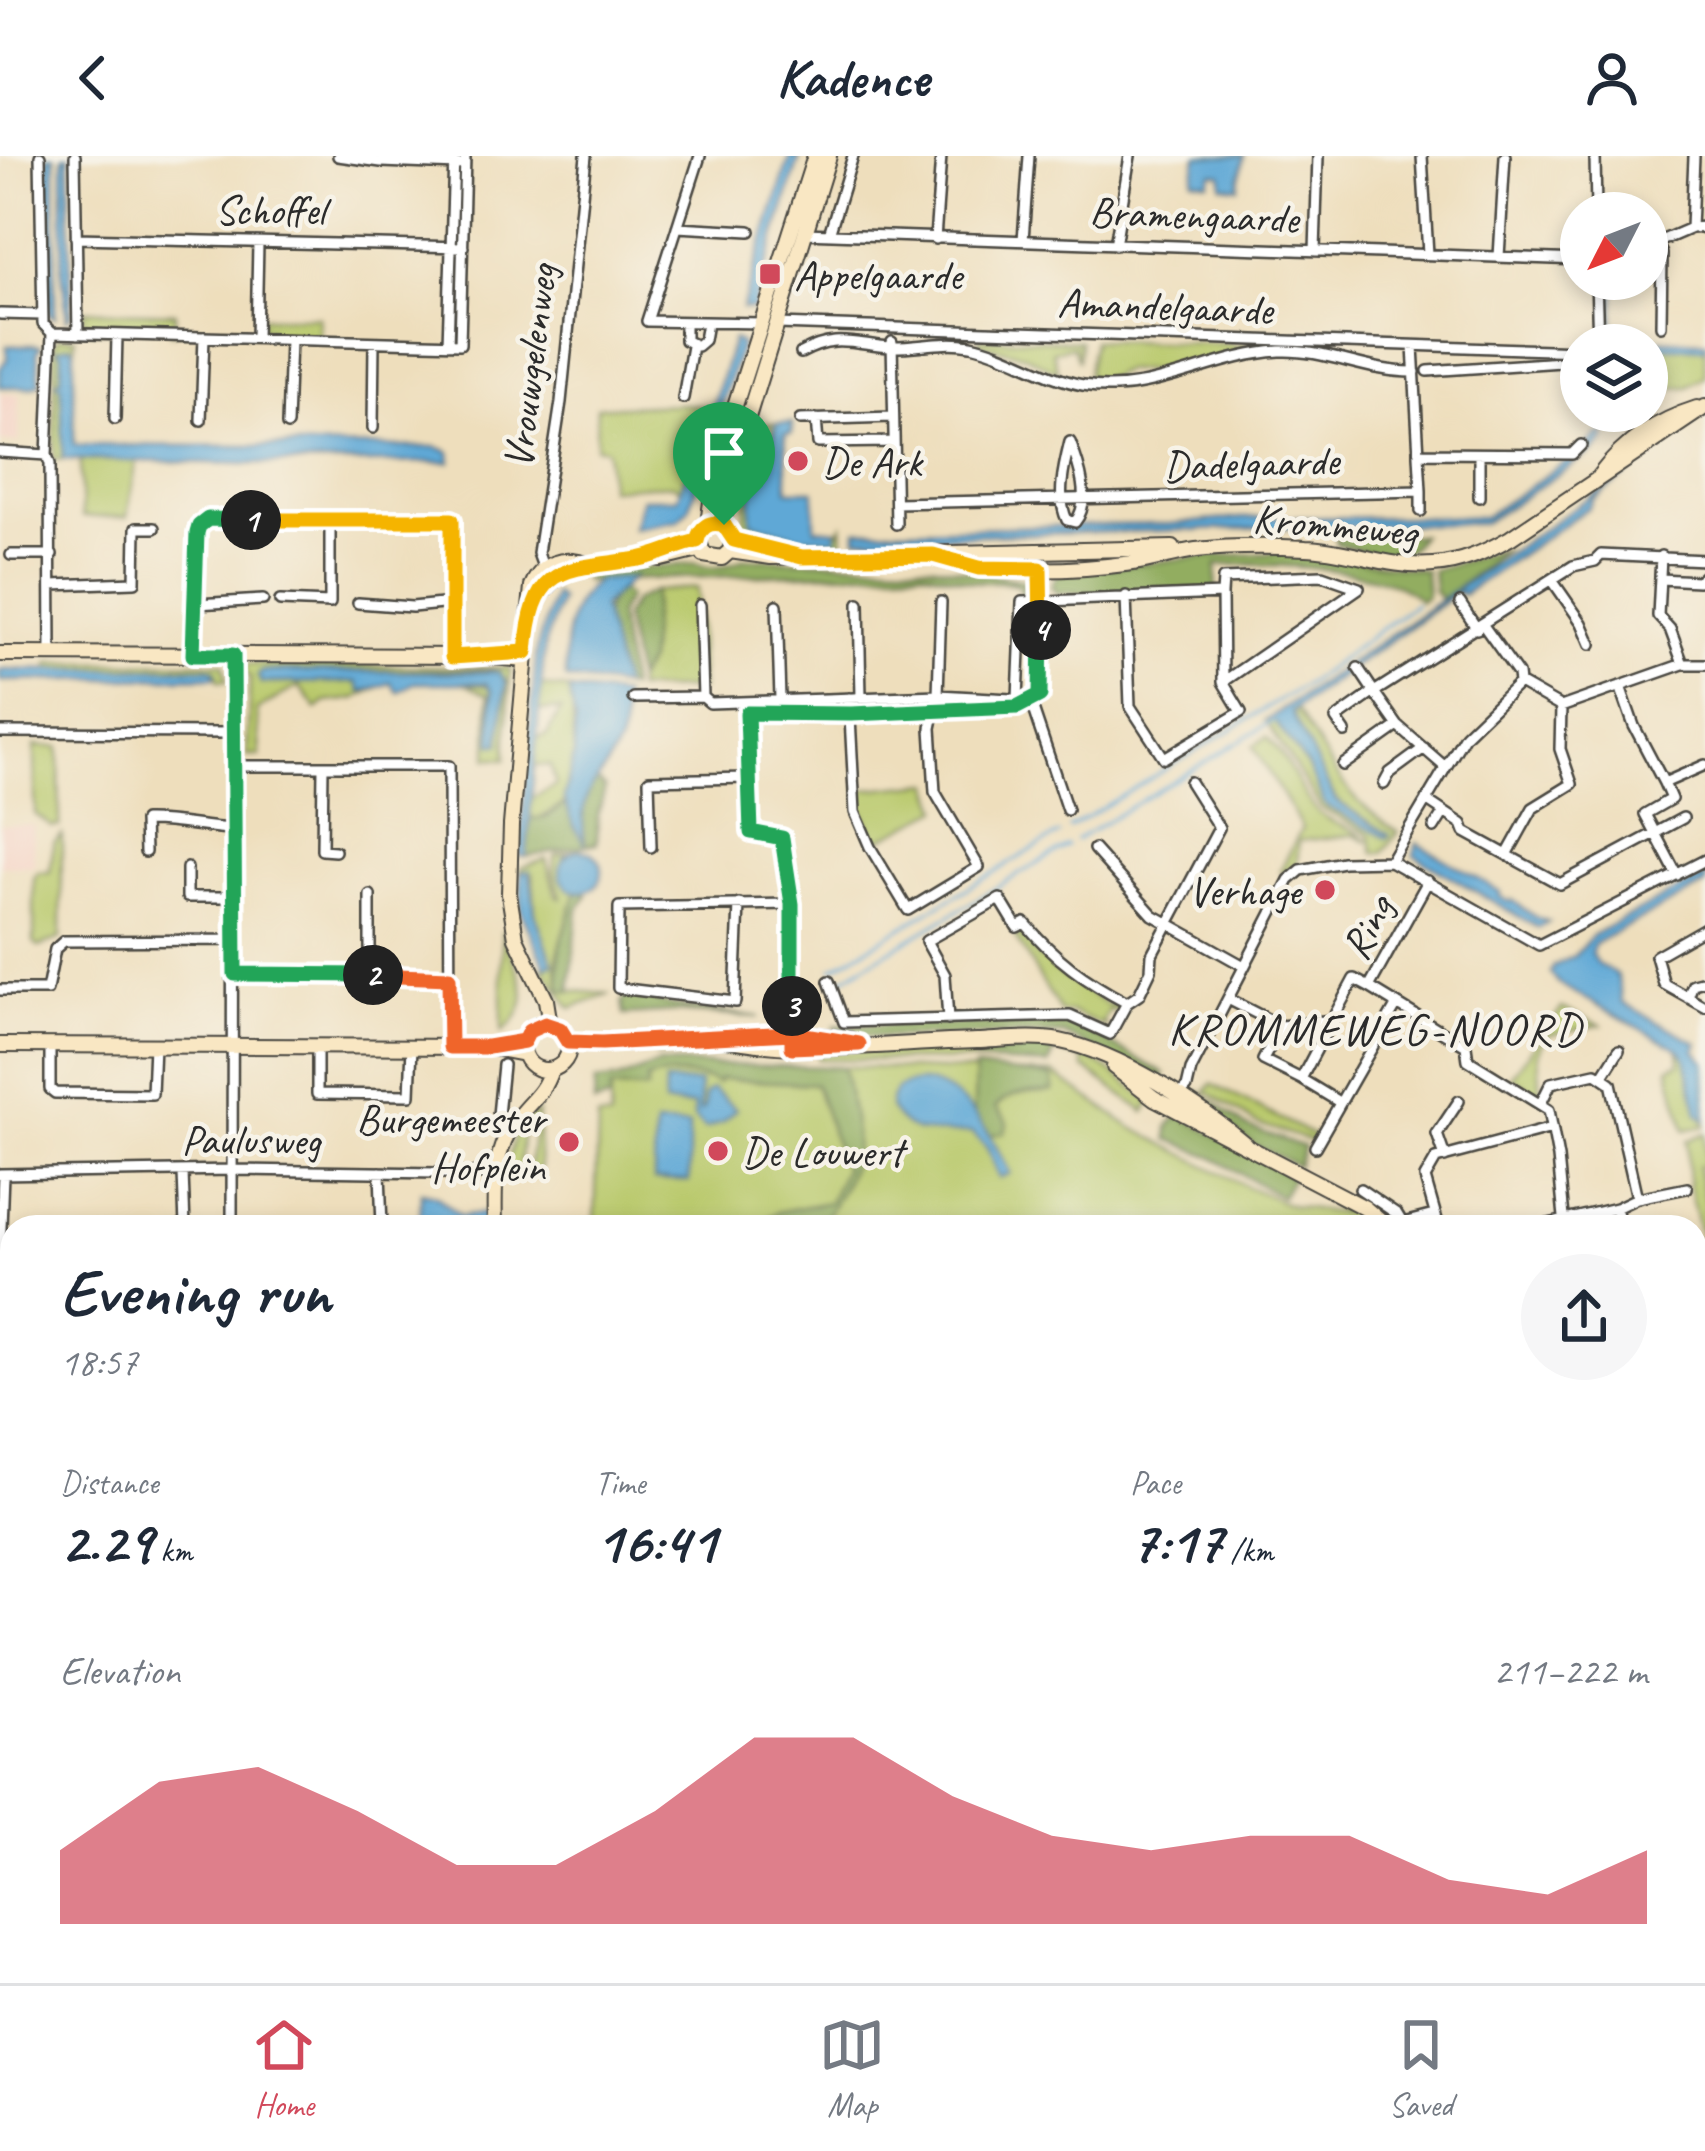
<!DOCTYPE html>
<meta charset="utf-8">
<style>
body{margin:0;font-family:Caveat,sans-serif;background:#f6f6f7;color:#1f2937;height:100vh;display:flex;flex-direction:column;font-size:45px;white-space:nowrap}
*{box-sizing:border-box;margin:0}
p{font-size:39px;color:#747a83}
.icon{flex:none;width:66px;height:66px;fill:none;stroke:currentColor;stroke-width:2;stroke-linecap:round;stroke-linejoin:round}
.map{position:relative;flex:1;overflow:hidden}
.details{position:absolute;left:0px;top:1059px;width:1707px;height:768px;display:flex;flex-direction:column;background:#fff;border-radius:36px 36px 0 0;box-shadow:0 6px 18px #0003}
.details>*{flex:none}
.needle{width:78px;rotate:228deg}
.controls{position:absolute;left:1560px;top:36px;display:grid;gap:24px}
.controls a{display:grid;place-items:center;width:108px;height:108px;border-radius:50%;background:#fff;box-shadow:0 6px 18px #0003;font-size:60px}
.pin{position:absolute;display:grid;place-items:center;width:102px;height:102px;color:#fff;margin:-123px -51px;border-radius:50% 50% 50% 0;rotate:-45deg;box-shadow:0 0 12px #0007}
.pin .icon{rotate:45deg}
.km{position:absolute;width:60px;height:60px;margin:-30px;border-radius:50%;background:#222;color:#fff;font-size:33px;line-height:60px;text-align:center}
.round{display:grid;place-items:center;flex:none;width:126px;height:126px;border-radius:63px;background:#f6f6f7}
.overview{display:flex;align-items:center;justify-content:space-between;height:204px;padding:0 60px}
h1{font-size:66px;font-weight:700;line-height:90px}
.metrics{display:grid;grid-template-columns:repeat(3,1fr);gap:18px;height:204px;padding:12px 60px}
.metrics div{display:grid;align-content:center}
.metrics b{font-size:60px;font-weight:700}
.metrics small{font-size:33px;font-weight:400}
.metrics p{font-size:33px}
.chart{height:336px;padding:24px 60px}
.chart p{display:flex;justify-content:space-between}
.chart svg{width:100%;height:216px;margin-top:12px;fill:#d1495b;opacity:.7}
header{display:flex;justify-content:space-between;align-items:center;height:156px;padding:0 60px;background:#fff;font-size:54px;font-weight:700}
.menu{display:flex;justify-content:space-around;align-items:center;height:168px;border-top:3px solid #e0e1e3;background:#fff;font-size:33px;color:#747a83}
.menu a{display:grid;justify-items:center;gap:6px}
.menu .current{color:#d1495b}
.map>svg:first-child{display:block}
.built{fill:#f5d2c3}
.green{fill:#b9c96c;stroke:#727a4c;stroke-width:3}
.forest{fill:#92ad60;stroke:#5e6c46;stroke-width:3}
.water{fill:#5fa8d6;stroke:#456a80;stroke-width:3}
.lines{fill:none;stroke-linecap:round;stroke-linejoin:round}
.stream{stroke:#5fa8d6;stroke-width:3}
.street-casing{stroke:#484641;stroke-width:14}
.secondary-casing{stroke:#484641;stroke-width:18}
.street{stroke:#fff;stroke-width:9}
.secondary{stroke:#f9e7c3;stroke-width:14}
.split-1-casing{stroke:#fff;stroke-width:24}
.split-2-casing{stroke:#fff;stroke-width:24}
.split-3-casing{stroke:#fff;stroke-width:24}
.split-4-casing{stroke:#fff;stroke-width:24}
.split-5-casing{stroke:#fff;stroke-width:24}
.split-1{stroke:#f5b400;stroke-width:15}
.split-2{stroke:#22a559;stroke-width:15}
.split-3{stroke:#f0652b;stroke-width:15}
.split-4{stroke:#22a559;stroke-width:15}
.split-5{stroke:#f5b400;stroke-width:15}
.poi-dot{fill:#d1495b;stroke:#f7f3e8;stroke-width:4.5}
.labels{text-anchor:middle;stroke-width:9;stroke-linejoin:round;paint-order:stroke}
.street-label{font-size:42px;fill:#2b2b2b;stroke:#f7f3e8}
.poi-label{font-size:42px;fill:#2b2b2b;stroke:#f7f3e8;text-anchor:start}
.neighbourhood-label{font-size:45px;letter-spacing:3px;fill:#2b2b2b;stroke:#f7f3e8}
</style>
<header><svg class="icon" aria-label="back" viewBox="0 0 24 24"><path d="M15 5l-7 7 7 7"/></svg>Kadence<svg class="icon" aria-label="person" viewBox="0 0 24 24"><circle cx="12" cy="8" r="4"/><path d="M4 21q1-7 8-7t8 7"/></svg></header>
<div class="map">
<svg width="1705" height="1827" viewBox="0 0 1705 1827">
<rect width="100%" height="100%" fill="#f7f3e8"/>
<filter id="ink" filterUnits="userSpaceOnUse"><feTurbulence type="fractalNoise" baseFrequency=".00833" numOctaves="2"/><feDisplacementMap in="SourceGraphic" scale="24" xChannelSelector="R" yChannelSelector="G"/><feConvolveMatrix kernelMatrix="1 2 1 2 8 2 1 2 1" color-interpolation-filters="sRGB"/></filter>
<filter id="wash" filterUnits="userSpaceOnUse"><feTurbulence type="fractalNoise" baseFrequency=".004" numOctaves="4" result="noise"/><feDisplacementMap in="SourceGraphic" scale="48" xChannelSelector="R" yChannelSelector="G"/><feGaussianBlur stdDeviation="2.7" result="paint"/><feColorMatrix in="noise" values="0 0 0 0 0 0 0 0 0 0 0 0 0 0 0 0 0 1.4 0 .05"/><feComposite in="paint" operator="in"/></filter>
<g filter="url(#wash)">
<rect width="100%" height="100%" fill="#eedebc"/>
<!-- built -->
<path class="built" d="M0,237L19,238V286H0Z
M0,669H33L34,710H0Z"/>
<!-- green -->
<path class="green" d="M83,154L175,157V177H171V170L113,167L112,175L91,174L90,167L84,166Z
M261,161H319V180H270V173H261Z
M59,181H75V191L67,189L62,197L61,224L56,226L61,228L63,303L54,304L55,187Z
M979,182L1080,185L1078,205L1073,190L1053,195L1058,216L1025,199L980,188Z
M1093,184L1233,188L1234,191L1246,188V195L1177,215L1125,214L1102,224L1087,222Z
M1675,189L1705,192V221L1688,231L1647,233V190Z
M685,248L712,252L680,333L674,328L609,332L607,293L596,291L597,251Z
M777,267L751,339V366L798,380L838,376L842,370L843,387C807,388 773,385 743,370L749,318L765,268Z
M80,304H137L127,361H82Z
M697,432L701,533L637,534L636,524L648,505L654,435Z
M50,507H223L227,525H219L215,513L48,514Z
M247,508L510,512L506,603L488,602L489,539L463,527L490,530L500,588L505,523L494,515H262L261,527L358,526L377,532L354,543L326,546L317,553L299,530L257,554L260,600H247L250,521L242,513Z
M540,528C552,534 560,531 572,534L574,599L566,647L538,663L530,662L531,643L556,629L550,609L534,610L537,582L547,579L561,554L538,555Z
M1295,553C1332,605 1338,639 1398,676L1383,696L1374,697L1369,678L1321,652L1266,565L1275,566L1308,611L1325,649L1386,681L1388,678L1337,645L1291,562Z
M1267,581C1288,601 1297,634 1318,656C1332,670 1356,671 1368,686L1354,679L1299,685L1297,707L1283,718L1280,715L1302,672L1253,590Z
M35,590L59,591L60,670L52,671L35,658Z
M931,627L940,653L876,685L861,651L859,634Z
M62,679L61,782L39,791L34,787V721L38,716H50L54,686Z
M572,696L564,705L569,733L576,735L556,805L561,834L611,838L571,852L543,812L552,807L535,757L533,718L520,717L521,712L546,703L556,739L561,742C558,727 549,716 556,699Z
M502,774C513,815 545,842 502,876Z
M1023,774V779L1040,803L1044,801L1052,809L1051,812L1110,850L1114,845L1120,847L1117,856L1110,853L1103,867L1108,872L1070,856L1061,857L1014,779Z
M1562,852L1601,869L1546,879L1538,898L1541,939L1511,921Z
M692,885L807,894V900L656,899V892Z
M1056,890C1094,899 1121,922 1151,946L1145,956L1083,911L1084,903L1056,895Z
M1028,891C1011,904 988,889 972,905L818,903V896Z
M1679,894L1686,902L1705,970L1685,974L1669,912L1680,907Z
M829,910L1054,918L1131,971L1246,1030L1289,1049L1343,1058L1315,1033L1365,1060L1360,1071H786L778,1056L752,1071H595L598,963H610L611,933L647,918L815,927L843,1008L846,1001Z
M1212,928L1318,982L1316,987L1255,967L1206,935Z
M537,956L540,1013L529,1015L534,970L523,971L519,1016L505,1014L516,974Z
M1705,977V1009L1698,1011L1705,1046V1096L1689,1033L1687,985Z
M241,1815H366L371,1827H280L271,1818L240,1827Z"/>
<!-- forest -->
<path class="forest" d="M1421,379L1410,393L1393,402L1336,388L1335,382Z
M1505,393L1442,445L1434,435L1432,414Z
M1298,396L1425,414L1427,440L1420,445C1391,410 1262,407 1217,409L1216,435L1057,437L1051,430L1058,417L1198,401Z
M744,402L935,409L1024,424L1028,442L1019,436L1022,431C1007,422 989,428 971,425C953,421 940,417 921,414L584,425V418L696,407C714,416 726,410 744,402Z
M620,433L628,441L618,458L630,532L623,531C614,496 587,460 620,433Z
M654,435L648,505L636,524L624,460L634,445Z
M595,622L605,632L598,659L597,687L526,701L530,662H546L566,647L575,674L585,684L581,654Z
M585,734L587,740L578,753L570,836L561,834C553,786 568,777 576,735Z
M630,837L669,849L759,861L674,856L624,859L622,846Z
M1073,867L1165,918L1161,926L1063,878L883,881L834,877L835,870Z
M1056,890L1049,909L972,905L984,896L1015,897L1028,891Z
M659,908L843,911C859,994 867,996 820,1071H752L778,1056L829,1046L844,1013L815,928L720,923L718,927C697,919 669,916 647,924V934L611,933L610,944L594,948L595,926L621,923Z
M975,912L1053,921V935C1030,939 1015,932 996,951L1008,966L1004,977L990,979L974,959Z
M1199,935L1245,970L1304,991L1297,1010L1253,988L1196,944Z
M1179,959L1292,1021L1281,1041L1208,999L1168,983L1169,970Z
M1409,1815L1411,1823L1322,1827L1319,1816Z"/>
<!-- water -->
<path class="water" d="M47,0H55V161L49,158Z
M63,0H69L71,159L67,163L62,115Z
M790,0H800L753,154L742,153Z
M1197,0H1244L1238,31L1222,29V18L1212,17L1209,26L1193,23Z
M1608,123H1615L1614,182L1705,185V192L1610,189Z
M733,183L741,188L689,353L678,364L633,372L642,342H677L712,252Z
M36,189L41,191L37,196L40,227L31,231H0V212L7,203V190Z
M67,189L74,191V289L437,291L450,296L451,306L246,308L63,303L61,229L56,226L61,223L62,197L58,192Z
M777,267H792V277L785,278L788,334H814L815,372L836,374L837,383L798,380L751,366V339Z
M1606,277L1604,286L1593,296L1483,367L857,382V374L1170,368L1243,362L1484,361L1567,305H1574L1598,279Z
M1630,313L1631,316L1592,344L1589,351L1463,438L1458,436L1291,556L1336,645L1389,679L1386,682L1325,649L1308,611L1275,566L1266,565Z
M633,421L602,451L623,531L566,523C565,485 564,449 598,424Z
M554,438L560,444L545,487L527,692L526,701L519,700L537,491Z
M211,512L216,516L214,521L0,525V514Z
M262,515L499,516L506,526L500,588H492V535L486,527H414L398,536L391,527L361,536L357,526L261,527L258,520Z
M569,534L622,540C622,556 625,574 618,589C597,637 578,625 584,686L575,673L564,642L574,599L575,565Z
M1417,687L1501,736L1499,740L1509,746L1512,744L1535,761L1548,766L1538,772L1414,699Z
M560 715a21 21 0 1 1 42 0a21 21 0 1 1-42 0Z
M530,715L535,757L553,807L546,811L521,755V716Z
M1705,720V729L1603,783L1595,788L1591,797L1597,808L1617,819L1623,847L1698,887L1695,894L1705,906V964L1698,958L1686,902L1680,894L1559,828L1550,817L1554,810L1575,799L1593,779Z
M665,926L699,927L700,955L704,952L705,938L712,933L736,953L723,966L705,973L694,962V950L664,948Z
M923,926C969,935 990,978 1010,1017L999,1022L987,992L973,977C940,975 909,986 890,951C891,930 904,927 923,926Z
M655,969L689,970V1025L654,1024Z
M421,1036L435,1039L461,1060L484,1057L485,1071H420Z"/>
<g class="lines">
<!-- stream -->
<path class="stream" d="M1069,672L1311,525L1415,448
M1076,684L1274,564
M833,812L1059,678
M842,823L1067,690
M0,1274H12
M1534,1815L1537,1827"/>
</g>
</g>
<g filter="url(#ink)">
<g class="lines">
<defs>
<path id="street" d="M40,0L43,168L52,177L460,188L465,0
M75,0L78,178
M338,0L381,6L458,9
M700,0L647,165L762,167
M1422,0L1428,98
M1595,0L1596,57
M677,71L750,75
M1691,72L1694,0
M804,77L1581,104
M829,78L853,0
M76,82L463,91
M935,83L941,0
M1023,84L1029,0
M1657,87L1662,98L1661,170
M1115,89L1130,0
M1647,91L1691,72L1705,71
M1315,95L1318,0
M1499,101L1505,0
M1596,123L1598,189
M0,158L42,159
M685,167V184L697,190L704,184L707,167
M778,168L1581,195
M256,182L258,87
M892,186L896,368
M448,188L454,0
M801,197C834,178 854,188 889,191C917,192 943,184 971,189C1010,197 1044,222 1083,229C1152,241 1211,199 1280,195C1326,193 1368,217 1415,216
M1428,215L1576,205
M683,242L692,190
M1626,255L1643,281
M115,263L117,179
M816,263L818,287L892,286
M201,264L204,181
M800,264L892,261
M287,269L290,184
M373,272L374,186
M1070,286C1079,309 1092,346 1075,366L1067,364C1056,341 1064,310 1070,286Z
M0,296L47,299L50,308L51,498
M1421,297L1572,298L1581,289
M1479,298V341
M47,299L52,177
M896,347L1421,335L1413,190
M1421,355V335
M11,399H52
M1661,400L1658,460L1670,473L1683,508
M544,414L538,397L561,246L586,0
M1660,423L1698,425L1705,419
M1552,424L1582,467L1591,488
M52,429L135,426L136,372H154
M1222,438L1223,423L1322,419L1359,432L1223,526
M280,445L330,447V365
M358,447L412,451L452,447
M859,447L861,541
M1460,447L1477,473
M197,448L263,444
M777,449L780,543
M1483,469L1518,518L1519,527
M193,499L197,377L205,364H452V501
M1620,530L1634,570L1664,627
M703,541L710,547L938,539L1030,544L1041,539L1042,527L1039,412
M633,542L703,541L700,449
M849,542L855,656L870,691L908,754L979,711L935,636L931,572L938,539L941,446
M1018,543L1022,446L1222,438L1223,526L1241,556L1164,602L1130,550L1126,440
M747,557L932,556L1017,552L1030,544L1067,654
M747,557L751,676L782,682L792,748V878
M0,576L232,577
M1345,576L1336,563L1374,536L1358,512
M1343,609L1398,570
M233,610H449L450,891
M323,610L322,694L335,695
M1444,610L1398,570L1374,536L1573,410L1595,405L1601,399L1705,404
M1384,628L1390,617L1424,592
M1426,644L1462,668L1465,676L1560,728L1683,662
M1434,672L1444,656
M651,691L649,624L748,622
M1094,693L1153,759L1244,810
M145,696L144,665C176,664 202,672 233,673
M1508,697L1533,652L1572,628L1560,593L1561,551
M1390,705L1465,579L1519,527L1561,551L1683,508H1705
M187,712V741H234
M1677,719L1645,658L1671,643L1664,627L1705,609
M1428,725L1369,831L1466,890L1468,904L1549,954L1558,1002L1565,1071
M370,739V819
M739,748L735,846L618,832L619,751L792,748
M1705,772L1656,800L1664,828L1705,851
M235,818L449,822
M829,825L844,866L1070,860L1110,878L1127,847L1139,839L1151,814L1152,798L1219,672L1190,626
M0,834H47L55,793L64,785L233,784
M1688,841L1693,828L1705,825
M1228,843L1281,870L1332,864L1354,823L1369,831
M948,864L945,819L926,785L1000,743L1017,771L1025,767C1055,803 1085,825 1127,847
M1281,870L1263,904L1301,923L1332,864
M50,889V933L55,937L152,938L154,889
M317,890V938L410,939L412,890
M503,909L498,959L507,977
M1602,921L1619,894
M1301,923L1339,946
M1179,939L1187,931L1191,914L1289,724L1301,714L1343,706L1390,705L1539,789L1705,704
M1315,991L1397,848
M1445,1001L1437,978L1459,945
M380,1016L382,1071
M183,1017L185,1071
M0,1018L233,1014L503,1018
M1360,1033L1397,1058L1405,1071
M1637,1042L1687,1032
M1616,1052L1621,1071
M1403,1067L1434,1059
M232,1071L233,499
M1439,1071L1425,1022L1436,1003L1552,972
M1536,1071L1616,1052L1637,1042L1611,927L1596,917L1551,927L1541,947
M0,1098L3,1018
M0,1191H12
M1695,1330L1705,1329
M3,1553L7,1442
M1695,1659L1705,1658
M1695,1684L1705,1682
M375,1815L380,1827
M530,1815L535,1827
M581,1815L587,1827
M945,1815L953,1827
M1068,1815L1077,1827
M1170,1815L1179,1827
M1310,1815L1313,1827
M1415,1815L1419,1827
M1598,1815L1601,1827
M154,1827L159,1815
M236,1827V1815
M1225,1827L1261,1815
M1483,1827L1513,1815"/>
<path id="secondary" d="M1599,320C1625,286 1656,265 1697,252
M708,368L716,309L815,0
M723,369L731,316L829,0
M697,381L704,399L722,402L730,395L733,384L723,369
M730,395L771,401L1173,392
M933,399C999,418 1065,416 1133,407C1154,404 1175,397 1196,394C1231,390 1270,390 1306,392C1349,393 1389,413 1433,409C1462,407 1485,396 1510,382L1705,251
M648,401L662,403L699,394
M533,449C576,391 583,418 642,403C660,398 678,390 697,385
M0,498L481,500L525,504
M523 891a23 23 0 1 1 46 0a23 23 0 1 1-46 0Z
M550,869L546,844L516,782L509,738L511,669L532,430C542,407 562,400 586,408
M710,879C797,902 888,887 977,885C1003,884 1034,880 1060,885C1120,897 1199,949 1245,988
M568,885L602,888L792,877L849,883
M0,889L488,891L524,898
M1114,911L1154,942L1365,1052L1387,1071
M495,1071C494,1031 492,994 519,960C534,941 542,939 551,914
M0,1359H12
M1695,1512L1705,1511
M764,1815L773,1827
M1575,1815L1578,1827
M901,1827L916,1815"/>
</defs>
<!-- street casing -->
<use href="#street" class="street-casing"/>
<!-- secondary casing -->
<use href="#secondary" class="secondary-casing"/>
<!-- street -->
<use href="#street" class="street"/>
<!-- secondary -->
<use href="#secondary" class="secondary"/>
</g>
</g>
<g class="lines" filter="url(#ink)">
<defs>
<path id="split-1" d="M251,364H452V501L526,496C533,411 559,414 632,404C654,402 675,390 697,385C700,371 710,364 724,369"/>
<path id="split-2" d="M251,364L208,363L199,370L197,377L193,499H233L235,818L373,819"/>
<path id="split-3" d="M373,819L449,822L450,891H488L524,885L529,875L545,868L560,873L568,886L602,887L792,877L859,888L792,891C792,877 792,864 792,850"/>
<path id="split-4" d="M792,850V748L782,682L751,676L747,557L851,558L1017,551L1040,539L1041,474"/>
<path id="split-5" d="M724,369L734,384L802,401L933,399L979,412L1040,413L1041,474"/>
</defs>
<!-- split-1 casing -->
<use href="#split-1" class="split-1-casing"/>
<!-- split-2 casing -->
<use href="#split-2" class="split-2-casing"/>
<!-- split-3 casing -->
<use href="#split-3" class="split-3-casing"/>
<!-- split-4 casing -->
<use href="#split-4" class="split-4-casing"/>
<!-- split-5 casing -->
<use href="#split-5" class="split-5-casing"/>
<!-- split-1 -->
<use href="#split-1" class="split-1"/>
<!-- split-2 -->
<use href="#split-2" class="split-2"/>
<!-- split-3 -->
<use href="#split-3" class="split-3"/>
<!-- split-4 -->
<use href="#split-4" class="split-4"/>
<!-- split-5 -->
<use href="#split-5" class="split-5"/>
</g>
<!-- markers -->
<g class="poi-dot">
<rect x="758" y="106" width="24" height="24" rx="6"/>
<circle cx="798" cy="305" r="12"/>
<circle cx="1325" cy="734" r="12"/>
<circle cx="569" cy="986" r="12"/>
<circle cx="718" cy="995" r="12"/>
</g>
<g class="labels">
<!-- street labels -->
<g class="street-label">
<text x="270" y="68">Schoffel</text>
<text transform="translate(1194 58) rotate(2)" y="15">Bramengaarde</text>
<text transform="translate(1165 149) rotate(2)" y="15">Amandelgaarde</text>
<text transform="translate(529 210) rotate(-83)" y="15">Vrouwgelenweg</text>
<text transform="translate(1251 306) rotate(-2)" y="15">Dadelgaarde</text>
<text transform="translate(1335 368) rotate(5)" y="15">Krommeweg</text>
<text transform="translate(1366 771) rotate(-63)" y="15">Ring</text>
<text x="251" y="998">Paulusweg</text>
</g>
<!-- poi labels -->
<g class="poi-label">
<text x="794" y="133">Appelgaarde</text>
<text x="822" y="320">De Ark</text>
<text x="1301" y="749" text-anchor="end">Verhage</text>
<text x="545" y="977" text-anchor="end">Burgemeester<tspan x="545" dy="48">Hofplein</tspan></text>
<text x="742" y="1010">De Louwert</text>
</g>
<!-- neighbourhood labels -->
<g class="neighbourhood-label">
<text x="1376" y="888">KROMMEWEG-NOORD</text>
</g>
</g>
</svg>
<div class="controls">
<a><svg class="needle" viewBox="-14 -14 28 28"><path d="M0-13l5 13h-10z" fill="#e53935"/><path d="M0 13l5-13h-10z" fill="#747a83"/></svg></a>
<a><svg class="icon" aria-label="layers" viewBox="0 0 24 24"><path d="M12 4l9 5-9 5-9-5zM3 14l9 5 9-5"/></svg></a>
</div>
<div class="pin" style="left:724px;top:369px;background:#1e9e55"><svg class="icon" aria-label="arrive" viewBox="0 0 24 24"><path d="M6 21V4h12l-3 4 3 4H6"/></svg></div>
<b class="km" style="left:251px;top:364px">1</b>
<b class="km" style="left:373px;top:819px">2</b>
<b class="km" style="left:792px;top:850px">3</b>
<b class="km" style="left:1041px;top:474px">4</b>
<section class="details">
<div class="overview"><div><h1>Evening run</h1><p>18:57</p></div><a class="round"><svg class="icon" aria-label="share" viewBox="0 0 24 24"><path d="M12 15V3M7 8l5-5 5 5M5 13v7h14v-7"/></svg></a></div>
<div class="metrics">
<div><p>Distance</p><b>2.29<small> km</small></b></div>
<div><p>Time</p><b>16:41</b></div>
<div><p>Pace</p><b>7:17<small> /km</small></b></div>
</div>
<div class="chart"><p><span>Elevation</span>211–222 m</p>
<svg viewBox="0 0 160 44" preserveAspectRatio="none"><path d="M0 44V29L10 15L20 12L30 21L40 32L50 32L60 21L70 6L80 6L90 18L100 26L110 29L120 26L130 26L140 35L150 38L160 29V44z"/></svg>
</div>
</section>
</div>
<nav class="menu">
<a class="current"><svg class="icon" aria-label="home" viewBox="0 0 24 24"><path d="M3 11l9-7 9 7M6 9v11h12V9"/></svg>Home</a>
<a><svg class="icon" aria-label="map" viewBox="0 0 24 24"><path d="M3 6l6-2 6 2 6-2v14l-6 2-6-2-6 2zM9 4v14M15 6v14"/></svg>Map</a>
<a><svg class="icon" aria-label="saved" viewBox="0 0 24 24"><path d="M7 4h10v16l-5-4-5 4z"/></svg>Saved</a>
</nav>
